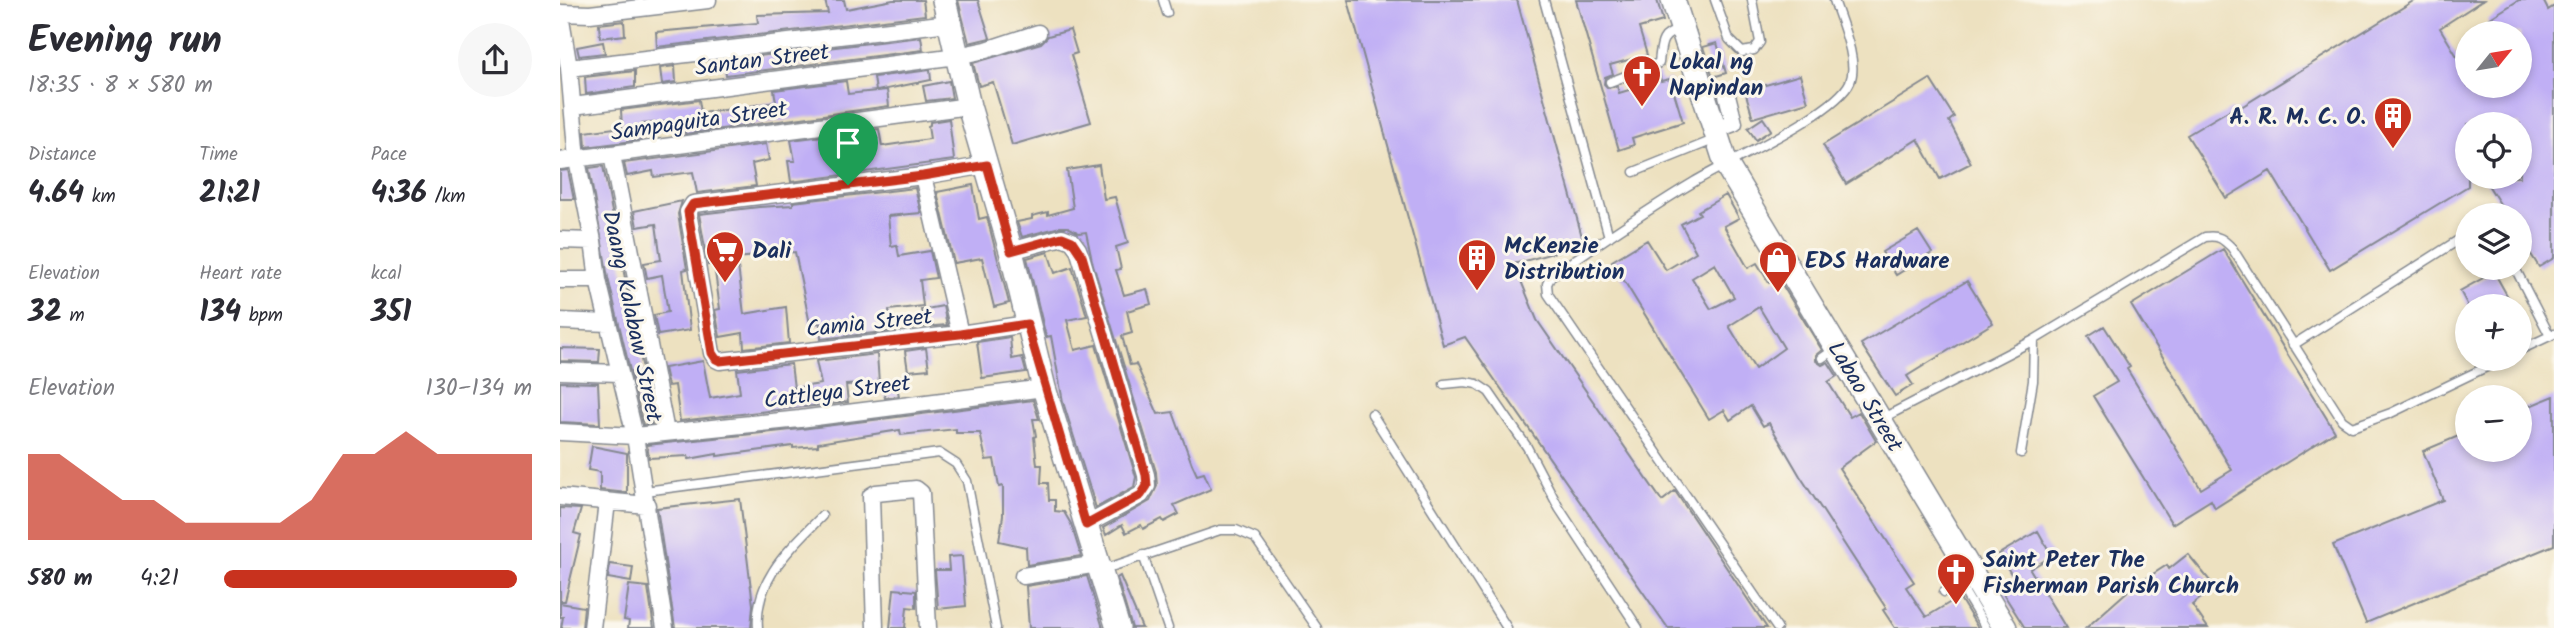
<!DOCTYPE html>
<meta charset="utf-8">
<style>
body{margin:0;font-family:Kalam,sans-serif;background:#f7f7f7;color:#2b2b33;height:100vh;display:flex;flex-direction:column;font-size:26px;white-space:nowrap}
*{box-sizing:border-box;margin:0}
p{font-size:23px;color:#7c7c81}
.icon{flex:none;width:38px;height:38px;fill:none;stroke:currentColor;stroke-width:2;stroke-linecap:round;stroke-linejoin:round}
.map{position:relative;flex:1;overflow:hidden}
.details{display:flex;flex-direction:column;background:#fff;width:560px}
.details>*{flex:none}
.needle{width:46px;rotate:60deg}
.buttons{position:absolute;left:1895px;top:21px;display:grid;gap:14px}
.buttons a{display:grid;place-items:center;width:77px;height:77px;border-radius:50%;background:#fff;box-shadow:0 4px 10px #0003;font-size:35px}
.pin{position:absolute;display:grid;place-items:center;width:60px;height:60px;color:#fff;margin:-72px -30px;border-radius:50% 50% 50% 0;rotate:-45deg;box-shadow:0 0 7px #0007}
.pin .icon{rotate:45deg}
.round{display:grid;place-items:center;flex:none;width:74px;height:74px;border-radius:37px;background:#f7f7f7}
.summary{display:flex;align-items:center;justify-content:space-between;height:119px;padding:0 28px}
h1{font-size:38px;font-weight:800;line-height:52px}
.metrics{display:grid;grid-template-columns:repeat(3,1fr);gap:10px;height:119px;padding:7px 28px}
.metrics div{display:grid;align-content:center}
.metrics b{font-size:30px;font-weight:800}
.metrics small{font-size:19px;font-weight:400}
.metrics p{font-size:19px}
.chart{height:196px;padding:14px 28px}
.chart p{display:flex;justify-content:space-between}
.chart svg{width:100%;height:126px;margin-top:7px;fill:#c8321e;opacity:.7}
ul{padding:0 28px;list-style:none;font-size:23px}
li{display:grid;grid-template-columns:112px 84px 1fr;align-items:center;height:52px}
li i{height:18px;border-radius:9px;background:#c8321e}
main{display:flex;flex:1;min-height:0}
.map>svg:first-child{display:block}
.building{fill:#c0aff5;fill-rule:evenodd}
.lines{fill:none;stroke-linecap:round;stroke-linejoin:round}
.lane-casing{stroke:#84888f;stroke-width:11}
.street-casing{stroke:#84888f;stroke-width:19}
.secondary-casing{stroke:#84888f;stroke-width:26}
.lane{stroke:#fff;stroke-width:8}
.street{stroke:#fff;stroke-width:16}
.secondary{stroke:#fff;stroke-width:23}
.route-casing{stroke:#fff;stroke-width:14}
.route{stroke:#c8321e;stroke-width:9}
.labels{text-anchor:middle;stroke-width:6;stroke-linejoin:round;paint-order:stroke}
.street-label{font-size:23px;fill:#1b2f5e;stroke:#fbf7ec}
.poi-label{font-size:23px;font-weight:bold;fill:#1b2f5e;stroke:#fbf7ec;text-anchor:start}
</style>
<main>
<section class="details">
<div class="summary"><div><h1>Evening run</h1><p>18:35 · 8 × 580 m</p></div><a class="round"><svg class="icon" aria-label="share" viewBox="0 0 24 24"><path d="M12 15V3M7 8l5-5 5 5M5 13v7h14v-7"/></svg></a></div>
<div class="metrics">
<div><p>Distance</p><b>4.64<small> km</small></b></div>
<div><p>Time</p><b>21:21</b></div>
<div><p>Pace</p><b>4:36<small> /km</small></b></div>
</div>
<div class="metrics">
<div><p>Elevation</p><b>32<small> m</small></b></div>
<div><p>Heart rate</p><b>134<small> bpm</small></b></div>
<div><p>kcal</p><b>351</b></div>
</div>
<div class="chart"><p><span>Elevation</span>130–134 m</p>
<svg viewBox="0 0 160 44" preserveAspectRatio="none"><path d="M0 44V14L10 14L20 22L30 30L40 30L50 38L60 38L70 38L80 38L90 30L100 14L110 14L120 6L130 14L140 14L150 14L160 14V44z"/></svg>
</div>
<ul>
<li><b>580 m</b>4:21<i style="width:95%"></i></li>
</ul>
</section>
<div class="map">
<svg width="1994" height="628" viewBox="0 0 1994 628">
<rect width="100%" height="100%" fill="#fbf7ec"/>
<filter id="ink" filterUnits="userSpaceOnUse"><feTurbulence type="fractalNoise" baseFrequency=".0143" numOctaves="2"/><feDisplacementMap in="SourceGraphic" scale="14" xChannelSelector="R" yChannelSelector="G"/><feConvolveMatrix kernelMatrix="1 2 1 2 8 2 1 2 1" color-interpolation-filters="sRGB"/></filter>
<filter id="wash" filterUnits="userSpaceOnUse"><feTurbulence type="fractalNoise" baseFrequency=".00686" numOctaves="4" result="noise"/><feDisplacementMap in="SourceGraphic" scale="28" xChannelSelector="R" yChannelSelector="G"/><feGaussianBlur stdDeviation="1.57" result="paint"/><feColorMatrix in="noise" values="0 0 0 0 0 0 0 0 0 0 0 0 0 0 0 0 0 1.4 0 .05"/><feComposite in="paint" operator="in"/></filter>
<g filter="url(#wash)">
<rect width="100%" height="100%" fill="#ede1c0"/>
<g id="blocks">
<!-- building -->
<path class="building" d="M265,0H284L286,9L333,0H363L365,15L97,47L96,32L198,23L197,15L268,13Z
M398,0H418L430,38L409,43Z
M788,0H957L1024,244L954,264L977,320L1102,501L1115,491L1207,628H1108L905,337L883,345Z
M1016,0H1097L1103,21L1079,28L1087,55L1050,65L1053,74L1045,77L1044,84L1048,88L1057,86L1059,93L1086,85L1084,78L1099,73L1101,81L1110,79L1123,122L1072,138L1074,145L1059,150Z
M1855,0H1923L1880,28L1901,63L1908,59V86H1960V33H1935L1927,20L1959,0H1983L1988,10L1994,6V258L1979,267L1960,237V215H1947L1923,177H1960V124H1908V186L1770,270L1710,171L1666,198L1627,135L1671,109L1673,112Z
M64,21L65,35L40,38L39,24Z
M510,30L517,53L511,55L531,122L452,145L433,82L419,86L413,63L481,43L488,36Z
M361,37L363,50L166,75L164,60Z
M43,42L45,53L19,56L17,47Z
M1157,43L1166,73L1153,77L1143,47Z
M115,66L116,82L102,84L100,68Z
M370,70L371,80L317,91L327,90L329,106L125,134L123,120L82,124V127H79L81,140L26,147L25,132L62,127L61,110L139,100L141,113L171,109L216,102L214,90L286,81L288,94L316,91L314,77Z
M75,71V87L26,94L25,77Z
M1240,75L1248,102L1193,118L1185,91Z
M1370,79L1394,117L1389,121L1411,163L1380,179L1358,139L1286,184L1263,145Z
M389,81L392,98L366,101L363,86Z
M1203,118L1211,130L1196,140L1188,128Z
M389,119L394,160L231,182L228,161H235L231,140L319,129L322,146L370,139L368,126L370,125V122Z
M206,144L209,160L192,164L196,186L137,193L133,172L94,177L93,171L67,176L64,163Z
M539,165L544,199L555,197L568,243L556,247L561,269L556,270L564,295L587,289L591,304L567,311L572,333L562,336L570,365L576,364L598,414L613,412L632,464L637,475L644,473L651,489L614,505L619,514L604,522L602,519L583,529L581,525L566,533L562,525L546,535L543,528L590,501L597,486L596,472L532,261L526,232L519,233L508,227H500L462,237L457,222L472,219V216L488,212V215L513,208L507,170Z
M43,166L87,390L92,424L83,425L48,278L29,168Z
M8,170L14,199H0V171Z
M413,185L419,219L427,217L449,303L434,307L422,258L394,263L377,192Z
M355,188L361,213L328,216L331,246L337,245L339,256L370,251L376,278L360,280L363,306L329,310L332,331L261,339L260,323L250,324L235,252L177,258L184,314L226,307L229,343L184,348L183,333L160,337L155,310L160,309L154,264L148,265L139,214L199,207L233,205V202Z
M1166,195L1179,218L1164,226L1188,268L1197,263L1209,283L1218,278L1262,350L1256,355V361L1262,365L1268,362L1277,376L1268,382L1290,417L1299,412L1316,441L1279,468L1354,582L1346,587L1366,617L1399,597L1418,628H1335L1323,610L1326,608L1240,476L1209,423L1203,426L1191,406L1170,420L1164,410L1149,419L1052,261L1087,240L1106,270L1136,252L1121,224L1140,214L1138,211ZM1155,264L1174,297L1151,309L1132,278ZM1199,307L1224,348L1195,369L1169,326Z
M122,201L118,214L127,269L123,270L130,330L98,335L94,315L108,312L102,275L87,278L84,263L101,260L96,224L77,227L74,211Z
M1358,231L1372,253L1336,275L1322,252Z
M1663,249L1775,432L1655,508L1651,500L1612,524L1533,396L1557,382L1528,336L1544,326L1570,367L1567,369L1641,489L1672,470L1571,305Z
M488,252L495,273L512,267L527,316L507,320L515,350L536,345L576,477L574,487L536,508L503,402L491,336L486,337L467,258Z
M1934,272L1953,306H1908L1900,291Z
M1407,281L1433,323L1347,376L1353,385L1335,396L1301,344Z
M383,306L387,325L364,327L361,310Z
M450,337L452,359L462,357L466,372L422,378L417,342Z
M0,348L40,349L39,362L0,361Z
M366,348L369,369L348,371L345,351Z
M317,354L319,383L286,385L288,402L120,421L115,385L108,386L104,368L143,361L150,398L180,393L177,370L231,364L234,388L261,384L256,361Z
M0,382L38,383L40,424L0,422Z
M336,382L339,396L325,398L322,385Z
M1994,396V545L1806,623L1773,545L1883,500L1863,451L1908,432V450H1960V410Z
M473,400L479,419H473L476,436L474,437L477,465H482L481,483H488L489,500H495V511L504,512L511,524L521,556L467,565L466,547L439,541L443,516V486L439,487L434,459L426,460L420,433H396V429L341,435L340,430L258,443V446L233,448V446L157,456V454L129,459L128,456L89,458L87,445L241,429Z
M32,446L67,453V493L40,490V472L28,470Z
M180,499L193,605L191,628H115L97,508Z
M0,508L21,509L14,533L21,535L5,601H0Z
M1478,531L1492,556L1470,569L1506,628H1465L1441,590L1456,582L1439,554Z
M1628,554L1655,587L1632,605L1648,628H1526L1570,589L1607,565L1609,569Z
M402,556L406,606L378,609L375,570H389L388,557Z
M50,564L73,567L71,582L48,578Z
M527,576L543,628H469L466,586Z
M560,576L582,628H572L557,578Z
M69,585L88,587L94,628H68L69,621L64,620Z
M334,589L356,591V608L347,607L345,628H330Z
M0,603L24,607L22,628H1L3,617H0Z"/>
</g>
</g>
<g filter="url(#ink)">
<use href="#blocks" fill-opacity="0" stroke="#84888f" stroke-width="2"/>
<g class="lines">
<defs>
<path id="lane" d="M603,0L607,13
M984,0L1049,237
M1155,0L1169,39L1182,52L1194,50L1200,42L1192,0
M1050,82L1099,63C1101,45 1100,34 1120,30
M1074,172L1156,139
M1955,268L1990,336
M1733,345L1908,234
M1960,350L1994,334
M1262,358L1275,349
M884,384L905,382L917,384L929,392L967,447L999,508L1078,628
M812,414L947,628
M1323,418L1474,340L1645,237C1659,235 1663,239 1672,248L1782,420L1792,427L1831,413L1943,359
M1461,453L1473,381L1474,340
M85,491L379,453L396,464L407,481L436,628
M583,555L608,628
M542,570L660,530H676L695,538L757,628
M1399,583L1426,628
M1384,592L1404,580
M198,628C194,579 231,548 262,516
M1217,628L988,294L987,284L991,276C1038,244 1085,211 1134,182C1168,161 1276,114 1290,82C1299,61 1281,22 1274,0"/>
<path id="street" d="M0,13L30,14L148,0
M0,14L9,68L17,160L33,241L38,280L75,436L105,628
M9,68L389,23
M13,106L397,56L426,50L478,33
M1155,130L1174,123L1167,95
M52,155L106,432
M0,161L409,106
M427,165L363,176L133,204L128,212L152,353L156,359L160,361L400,334L467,324
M363,176L400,334
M0,240L33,241
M451,251L502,237L512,241L518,249L586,475L587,486L581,495L526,525
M0,280H38
M0,321L48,323
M0,371L59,373
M0,432L75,436L240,419L484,388
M0,497L87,505
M463,576L538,564
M32,628L47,502
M315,628L311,496L316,493L356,489L361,493L368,628"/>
<path id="secondary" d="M384,0L409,106L451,251L484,388L558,628
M1113,0L1166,164L1445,628"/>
</defs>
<!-- lane casing -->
<use href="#lane" class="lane-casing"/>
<!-- street casing -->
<use href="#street" class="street-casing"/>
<!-- secondary casing -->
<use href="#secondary" class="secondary-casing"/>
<!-- lane -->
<use href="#lane" class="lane"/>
<!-- street -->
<use href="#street" class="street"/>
<!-- secondary -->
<use href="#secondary" class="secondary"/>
</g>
</g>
<g class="lines" filter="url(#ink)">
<defs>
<path id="route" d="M427,165L451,251L502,237L512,241L522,256L586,475L587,486L581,495L526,525L467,324L400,334L160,361L156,359L152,353L128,212L133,204L363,176Z"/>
</defs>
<!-- route casing -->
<use href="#route" class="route-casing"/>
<!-- route -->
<use href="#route" class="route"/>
</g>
<!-- icons -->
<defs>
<symbol id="church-pin" viewBox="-11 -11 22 30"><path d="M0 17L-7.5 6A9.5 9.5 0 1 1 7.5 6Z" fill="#c8321e" stroke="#fbf7ec"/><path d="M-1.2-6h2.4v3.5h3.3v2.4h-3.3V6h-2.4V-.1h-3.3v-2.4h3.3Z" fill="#fff"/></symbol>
<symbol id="building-pin" viewBox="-11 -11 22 30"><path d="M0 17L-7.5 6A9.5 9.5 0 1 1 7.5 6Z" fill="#c8321e" stroke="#fbf7ec"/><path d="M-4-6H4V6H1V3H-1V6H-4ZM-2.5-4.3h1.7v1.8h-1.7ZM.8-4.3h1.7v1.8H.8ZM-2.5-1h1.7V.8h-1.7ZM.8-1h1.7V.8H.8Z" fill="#fff"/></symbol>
<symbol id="supermarket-pin" viewBox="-11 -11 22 30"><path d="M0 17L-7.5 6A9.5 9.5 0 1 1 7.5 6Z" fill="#c8321e" stroke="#fbf7ec"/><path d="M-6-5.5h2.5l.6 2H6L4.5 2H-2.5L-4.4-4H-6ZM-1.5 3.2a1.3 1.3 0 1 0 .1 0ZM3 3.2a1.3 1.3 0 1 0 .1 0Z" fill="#fff"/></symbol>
<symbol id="shop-pin" viewBox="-11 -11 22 30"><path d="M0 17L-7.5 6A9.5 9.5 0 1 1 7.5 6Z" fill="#c8321e" stroke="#fbf7ec"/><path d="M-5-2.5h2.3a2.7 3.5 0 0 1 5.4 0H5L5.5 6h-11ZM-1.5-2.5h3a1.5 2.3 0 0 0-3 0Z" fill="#fff"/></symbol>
</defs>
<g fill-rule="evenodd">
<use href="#church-pin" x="1060" y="52" width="44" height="60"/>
<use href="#building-pin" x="1811" y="94" width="44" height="60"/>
<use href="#supermarket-pin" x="143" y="228" width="44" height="60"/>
<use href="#building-pin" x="895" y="236" width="44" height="60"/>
<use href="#shop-pin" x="1196" y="238" width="44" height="60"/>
<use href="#church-pin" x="1374" y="550" width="44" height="60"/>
</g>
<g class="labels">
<!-- street labels -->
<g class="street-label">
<text transform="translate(202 59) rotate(-7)" y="8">Santan Street</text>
<text transform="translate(139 120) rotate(-8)" y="8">Sampaguita Street</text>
<text transform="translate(73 316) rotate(78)" y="8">Daang Kalabaw Street</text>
<text transform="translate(309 322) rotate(-6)" y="8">Camia Street</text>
<text transform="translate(277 391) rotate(-7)" y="8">Cattleya Street</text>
<text transform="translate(1306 396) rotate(59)" y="8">Labao Street</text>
</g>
<!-- poi labels -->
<g class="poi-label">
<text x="1109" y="69">Lokal ng<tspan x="1109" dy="26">Napindan</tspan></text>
<text x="1806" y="124" text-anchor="end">A. R. M. C. O.</text>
<text x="944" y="253">McKenzie<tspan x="944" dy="26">Distribution</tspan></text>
<text x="192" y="258">Dali</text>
<text x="1245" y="268">EDS Hardware</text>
<text x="1423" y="567">Saint Peter The<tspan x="1423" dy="26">Fisherman Parish Church</tspan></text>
</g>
</g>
</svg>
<div class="buttons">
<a><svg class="needle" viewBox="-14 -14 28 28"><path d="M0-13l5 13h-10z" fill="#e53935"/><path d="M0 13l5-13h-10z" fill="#7c7c81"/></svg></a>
<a><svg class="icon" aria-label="locate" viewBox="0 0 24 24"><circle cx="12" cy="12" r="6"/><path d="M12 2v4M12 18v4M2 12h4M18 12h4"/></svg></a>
<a><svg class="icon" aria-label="layers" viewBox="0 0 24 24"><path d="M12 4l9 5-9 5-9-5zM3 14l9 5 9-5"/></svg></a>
<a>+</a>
<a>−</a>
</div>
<div class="pin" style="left:288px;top:185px;background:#1e9e55"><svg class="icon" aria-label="arrive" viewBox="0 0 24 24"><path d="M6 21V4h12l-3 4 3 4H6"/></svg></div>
</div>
</main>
